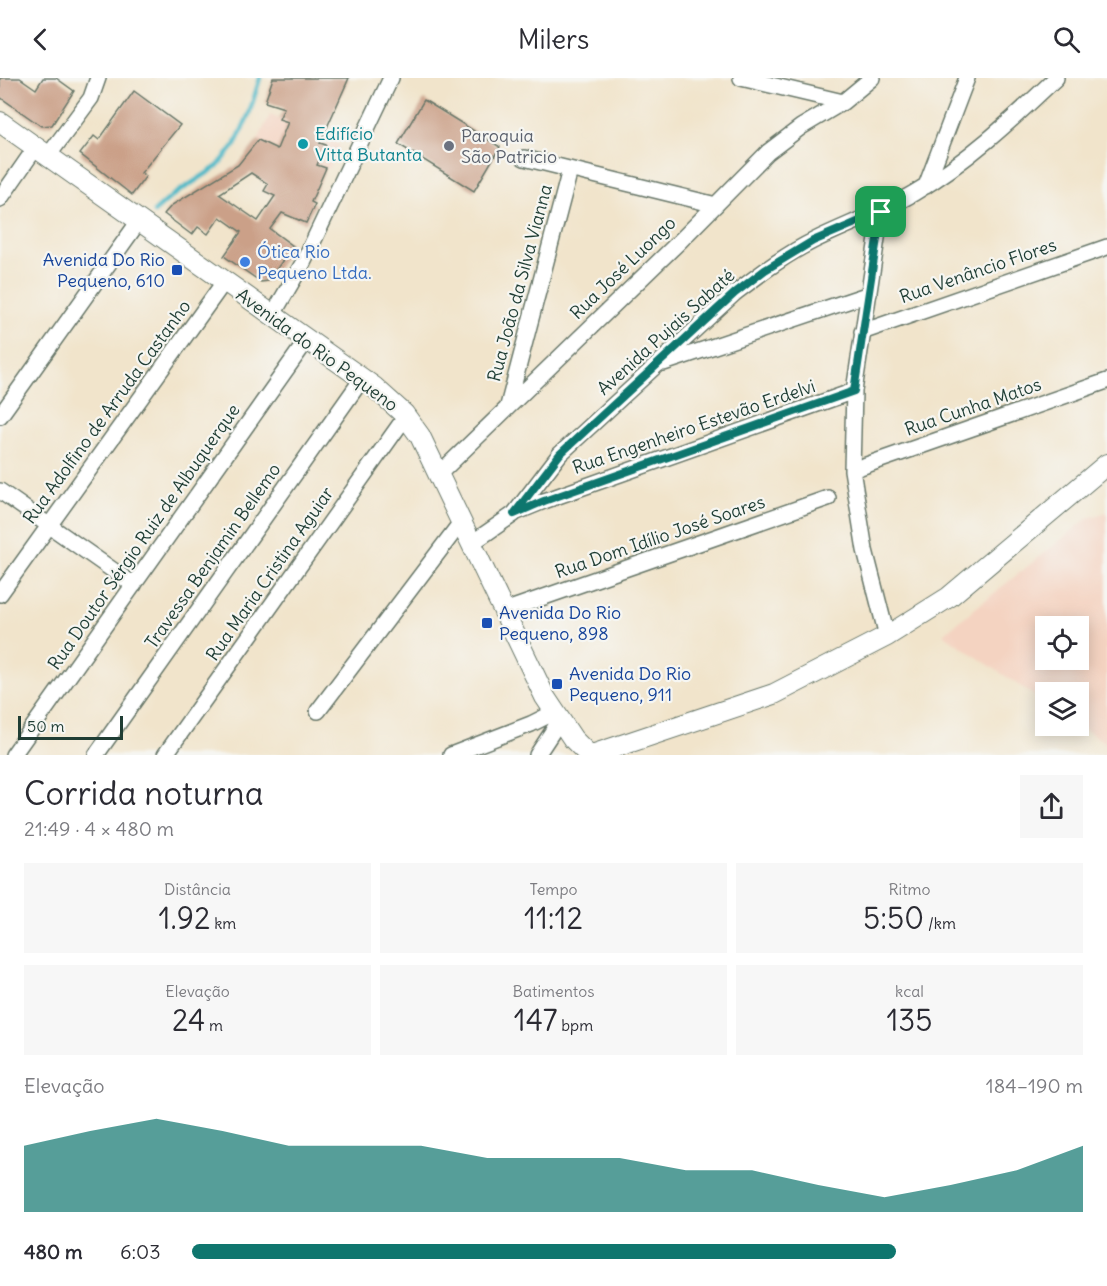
<!DOCTYPE html>
<html lang="pt">
<meta charset="utf-8">
<style>
body{margin:0;font-family:Delius,sans-serif;background:#f7f7f7;color:#2b2b33;height:100vh;display:flex;flex-direction:column;font-size:22px;white-space:nowrap}
*{box-sizing:border-box;margin:0}
p{font-size:20px;color:#7c7c81}
.icon{flex:none;width:33px;height:33px;fill:none;stroke:currentColor;stroke-width:2;stroke-linecap:round;stroke-linejoin:round}
.map{position:relative;height:677px;overflow:hidden}
.panel{display:flex;flex-direction:column;background:#fff;flex:1}
.panel>*{flex:none}
.buttons{position:absolute;left:1035px;top:538px;display:grid;gap:12px}
.buttons a{display:grid;place-items:center;width:54px;height:54px;border-radius:0px;background:#fff;box-shadow:0 3px 15px #0003;font-size:30px}
.scale{position:absolute;left:18px;bottom:15px;width:105px;box-sizing:border-box;padding-left:6px;border:3px solid #1f3d34;border-top:0;font-size:16px;line-height:21px;white-space:nowrap;color:#1f3d34;-webkit-text-stroke:4px #f6f6f2;paint-order:stroke}
.pin{position:absolute;display:grid;place-items:center;width:51px;height:51px;color:#fff;margin:-26px;border-radius:12px;box-shadow:0 3px 9px #0006}
.round{display:grid;place-items:center;flex:none;width:63px;height:63px;border-radius:0px;background:#f7f7f7}
.head{display:flex;align-items:center;justify-content:space-between;height:102px;padding:0 24px}
h1{font-size:33px;font-weight:600;line-height:45px}
.figures{display:grid;grid-template-columns:repeat(3,1fr);gap:9px;height:102px;padding:6px 24px}
.figures div{display:grid;align-content:center;border-radius:0px;background:#f7f7f7;text-align:center}
.figures b{font-size:30px;font-weight:600}
.figures small{font-size:16px;font-weight:400}
.figures p{font-size:16px}
.chart{height:168px;padding:12px 24px}
.chart p{display:flex;justify-content:space-between}
.chart svg{width:100%;height:108px;margin-top:6px;fill:#0f766e;opacity:.7}
ul{padding:0 24px;list-style:none;font-size:20px}
li{display:grid;grid-template-columns:96px 72px 1fr;align-items:center;height:45px}
li i{height:15px;border-radius:8px;background:#0f766e}
header{display:flex;justify-content:space-between;align-items:center;height:78px;padding:0 24px;background:#fff;font-size:27px;font-weight:600}
.map>svg:first-child{display:block}
.built{fill:#f4d3c1;fill-rule:evenodd}
.lines{fill:none;stroke-linecap:round;stroke-linejoin:round}
.stream{stroke:#4db9c8;stroke-width:4.5}
.building{fill:#cba088;fill-rule:evenodd}
.minor-casing{stroke:#687769;stroke-width:18}
.major-casing{stroke:#687769;stroke-width:22}
.minor{stroke:#fff;stroke-width:15}
.major{stroke:#fff;stroke-width:20}
.route-casing{stroke:#fff;stroke-width:12}
.route{stroke:#0f766e;stroke-width:8}
.culture-dot{fill:#0f9aa8;stroke:#f6f6f2;stroke-width:2}
.worship-dot{fill:#6b7280;stroke:#f6f6f2;stroke-width:2}
.shop-dot{fill:#3f7fe0;stroke:#f6f6f2;stroke-width:2}
.transit-dot{fill:#1a4fb4;stroke:#f6f6f2;stroke-width:2}
.labels{text-anchor:middle;stroke-width:4.5;stroke-linejoin:round;paint-order:stroke}
.culture-label{font-size:18px;fill:#0d838f;stroke:#f6f6f2;text-anchor:start}
.worship-label{font-size:18px;fill:#5b616d;stroke:#f6f6f2;text-anchor:start}
.shop-label{font-size:18px;fill:#366cbe;stroke:#f6f6f2;text-anchor:start}
.transit-label{font-size:18px;fill:#164399;stroke:#f6f6f2;text-anchor:start}
.street-label{font-size:18px;fill:#1f3d34;stroke:#f6f6f2}
</style>
<header><svg class="icon" aria-label="back" viewBox="0 0 24 24"><path d="M15 5l-7 7 7 7"/></svg>Milers<svg class="icon" aria-label="search" viewBox="0 0 24 24"><circle cx="10" cy="10" r="6"/><path d="M15 15l6 6"/></svg></header>
<div class="map">
<svg width="1107" height="677" viewBox="0 0 1107 677">
<rect width="100%" height="100%" fill="#f6f6f2"/>
<filter id="ink" filterUnits="userSpaceOnUse"><feTurbulence type="fractalNoise" baseFrequency=".0167" numOctaves="2"/><feDisplacementMap in="SourceGraphic" scale="12" xChannelSelector="R" yChannelSelector="G"/><feConvolveMatrix kernelMatrix="1 2 1 2 8 2 1 2 1" color-interpolation-filters="sRGB"/></filter>
<filter id="wash" filterUnits="userSpaceOnUse"><feTurbulence type="fractalNoise" baseFrequency=".008" numOctaves="4" result="noise"/><feDisplacementMap in="SourceGraphic" scale="24" xChannelSelector="R" yChannelSelector="G"/><feGaussianBlur stdDeviation="1.35" result="paint"/><feColorMatrix in="noise" values="0 0 0 0 0 0 0 0 0 0 0 0 0 0 0 0 0 1.4 0 .05"/><feComposite in="paint" operator="in"/></filter>
<g filter="url(#wash)">
<rect width="100%" height="100%" fill="#f1e4cb"/>
<!-- built -->
<path class="built" d="M270,37L340,67L329,91L258,62Z
M1107,434V666L1079,647L1078,615H1046L1045,625L943,556L1088,440ZM1046,549H1078V582H1046Z"/>
<g class="lines">
<!-- stream -->
<path class="stream" d="M154,134L172,118L218,88L235,67L249,36L260,0"/>
</g>
<g id="blocks">
<!-- building -->
<path class="building" d="M0,0H20L36,11L43,0H56L74,13L52,47L41,48L0,19Z
M273,0H349L320,65L326,67L317,87L326,90L311,124L315,126L306,145L282,135L270,151L293,168L268,203L261,204L224,178L241,154L220,139L208,156L198,149L192,157L164,136L172,127L238,87L258,62L277,71L288,44L279,41L284,30L265,24ZM251,95L268,106L264,113L275,118L258,143L219,116Z
M134,13L180,47L141,95L146,98L132,117L80,76L94,58L99,62Z
M424,22L500,69L474,113L398,66Z"/>
</g>
</g>
<g filter="url(#ink)">
<use href="#blocks" fill-opacity="0" stroke="#687769" stroke-width="1.5"/>
<g class="lines">
<defs>
<path id="minor" d="M741,0L843,24
M48,78L91,20L98,0
M524,80L716,127
M926,108L967,0
M0,121L36,69
M881,134L854,313L852,392L865,472L887,558
M272,238L303,185L391,0
M862,254L1107,169
M664,285L869,216
M508,328L570,92
M0,338L139,143
M852,392L1107,303
M439,396L681,162L768,74L801,49L843,24L872,0
M0,413L134,507
M517,434L544,423L854,313
M472,465L514,436L560,376L735,215C760,196 786,176 815,162C848,146 882,134 914,115C967,84 1012,42 1056,0
M0,516L224,204
M504,533L828,420
M318,633L462,443
M13,677L307,262
M96,677L362,301
M165,677L406,338
M451,677L531,646L555,634
M537,677L560,642"/>
<path id="major" d="M0,44L374,309L404,336L420,358L545,619L573,661L589,677
M592,677L774,616L887,558L949,519L1107,386"/>
</defs>
<!-- minor casing -->
<use href="#minor" class="minor-casing"/>
<!-- major casing -->
<use href="#major" class="major-casing"/>
<!-- minor -->
<use href="#minor" class="minor"/>
<!-- major -->
<use href="#major" class="major"/>
</g>
</g>
<g class="lines" filter="url(#ink)">
<defs>
<path id="route" d="M881,134L854,313L544,423L514,436L560,376L735,215L765,192L813,163Z"/>
</defs>
<!-- route casing -->
<use href="#route" class="route-casing"/>
<!-- route -->
<use href="#route" class="route"/>
</g>
<!-- markers -->
<circle class="culture-dot" cx="303" cy="66" r="6"/>
<circle class="worship-dot" cx="449" cy="68" r="6"/>
<circle class="shop-dot" cx="245" cy="184" r="6"/>
<g class="transit-dot">
<rect x="171" y="186" width="12" height="12" rx="3"/>
<rect x="481" y="539" width="12" height="12" rx="3"/>
<rect x="551" y="600" width="12" height="12" rx="3"/>
</g>
<g class="labels">
<!-- culture labels -->
<g class="culture-label">
<text x="315" y="62">Edifício<tspan x="315" dy="21">Vitta Butanta</tspan></text>
</g>
<!-- worship labels -->
<g class="worship-label">
<text x="461" y="64">Paroquia<tspan x="461" dy="21">São Patricio</tspan></text>
</g>
<!-- shop labels -->
<g class="shop-label">
<text x="257" y="180">Ótica Rio<tspan x="257" dy="21">Pequeno Ltda.</tspan></text>
</g>
<!-- transit labels -->
<g class="transit-label">
<text x="165" y="188" text-anchor="end">Avenida Do Rio<tspan x="165" dy="21">Pequeno, 610</tspan></text>
<text x="499" y="541">Avenida Do Rio<tspan x="499" dy="21">Pequeno, 898</tspan></text>
<text x="569" y="602">Avenida Do Rio<tspan x="569" dy="21">Pequeno, 911</tspan></text>
</g>
<!-- street labels -->
<g class="street-label">
<text transform="translate(623 190) rotate(-44)" y="6">Rua José Luongo</text>
<text transform="translate(978 193) rotate(-19)" y="6">Rua Venâncio Flores</text>
<text transform="translate(520 205) rotate(-75)" y="6">Rua João da Silva Vianna</text>
<text transform="translate(666 254) rotate(-42)" y="6">Avenida Pujais Sabaté</text>
<text transform="translate(317 272) rotate(36)" y="6">Avenida do Rio Pequeno</text>
<text transform="translate(973 329) rotate(-19)" y="6">Rua Cunha Matos</text>
<text transform="translate(107 334) rotate(-54)" y="6">Rua Adolfino de Arruda Castanho</text>
<text transform="translate(694 349) rotate(-19)" y="6">Rua Engenheiro Estevão Erdelvi</text>
<text transform="translate(144 459) rotate(-55)" y="6">Rua Doutor Sérgio Ruiz de Albuquerque</text>
<text transform="translate(660 459) rotate(-19)" y="6">Rua Dom Idílio José Soares</text>
<text transform="translate(213 478) rotate(-55)" y="6">Travessa Benjamin Bellemo</text>
<text transform="translate(270 496) rotate(-55)" y="6">Rua Maria Cristina Aguiar</text>
</g>
</g>
</svg>
<div class="buttons">
<a><svg class="icon" aria-label="locate" viewBox="0 0 24 24"><circle cx="12" cy="12" r="6"/><path d="M12 2v4M12 18v4M2 12h4M18 12h4"/></svg></a>
<a><svg class="icon" aria-label="layers" viewBox="0 0 24 24"><path d="M12 4l9 5-9 5-9-5zM3 14l9 5 9-5"/></svg></a>
</div>
<div class="scale">50 m</div>
<div class="pin" style="left:881px;top:134px;background:#1e9e55"><svg class="icon" aria-label="arrive" viewBox="0 0 24 24"><path d="M6 21V4h12l-3 4 3 4H6"/></svg></div>
</div>
<section class="panel">
<div class="head"><div><h1>Corrida noturna</h1><p>21:49 · 4 × 480 m</p></div><a class="round"><svg class="icon" aria-label="share" viewBox="0 0 24 24"><path d="M12 15V3M7 8l5-5 5 5M5 13v7h14v-7"/></svg></a></div>
<div class="figures">
<div><p>Distância</p><b>1.92<small> km</small></b></div>
<div><p>Tempo</p><b>11:12</b></div>
<div><p>Ritmo</p><b>5:50<small> /km</small></b></div>
</div>
<div class="figures">
<div><p>Elevação</p><b>24<small> m</small></b></div>
<div><p>Batimentos</p><b>147<small> bpm</small></b></div>
<div><p>kcal</p><b>135</b></div>
</div>
<div class="chart"><p><span>Elevação</span>184–190 m</p>
<svg viewBox="0 0 160 44" preserveAspectRatio="none"><path d="M0 44V17L10 11L20 6L30 11L40 17L50 17L60 17L70 22L80 22L90 22L100 27L110 27L120 33L130 38L140 33L150 27L160 17V44z"/></svg>
</div>
<ul>
<li><b>480 m</b>6:03<i style="width:79%"></i></li>
</ul>
</section>
